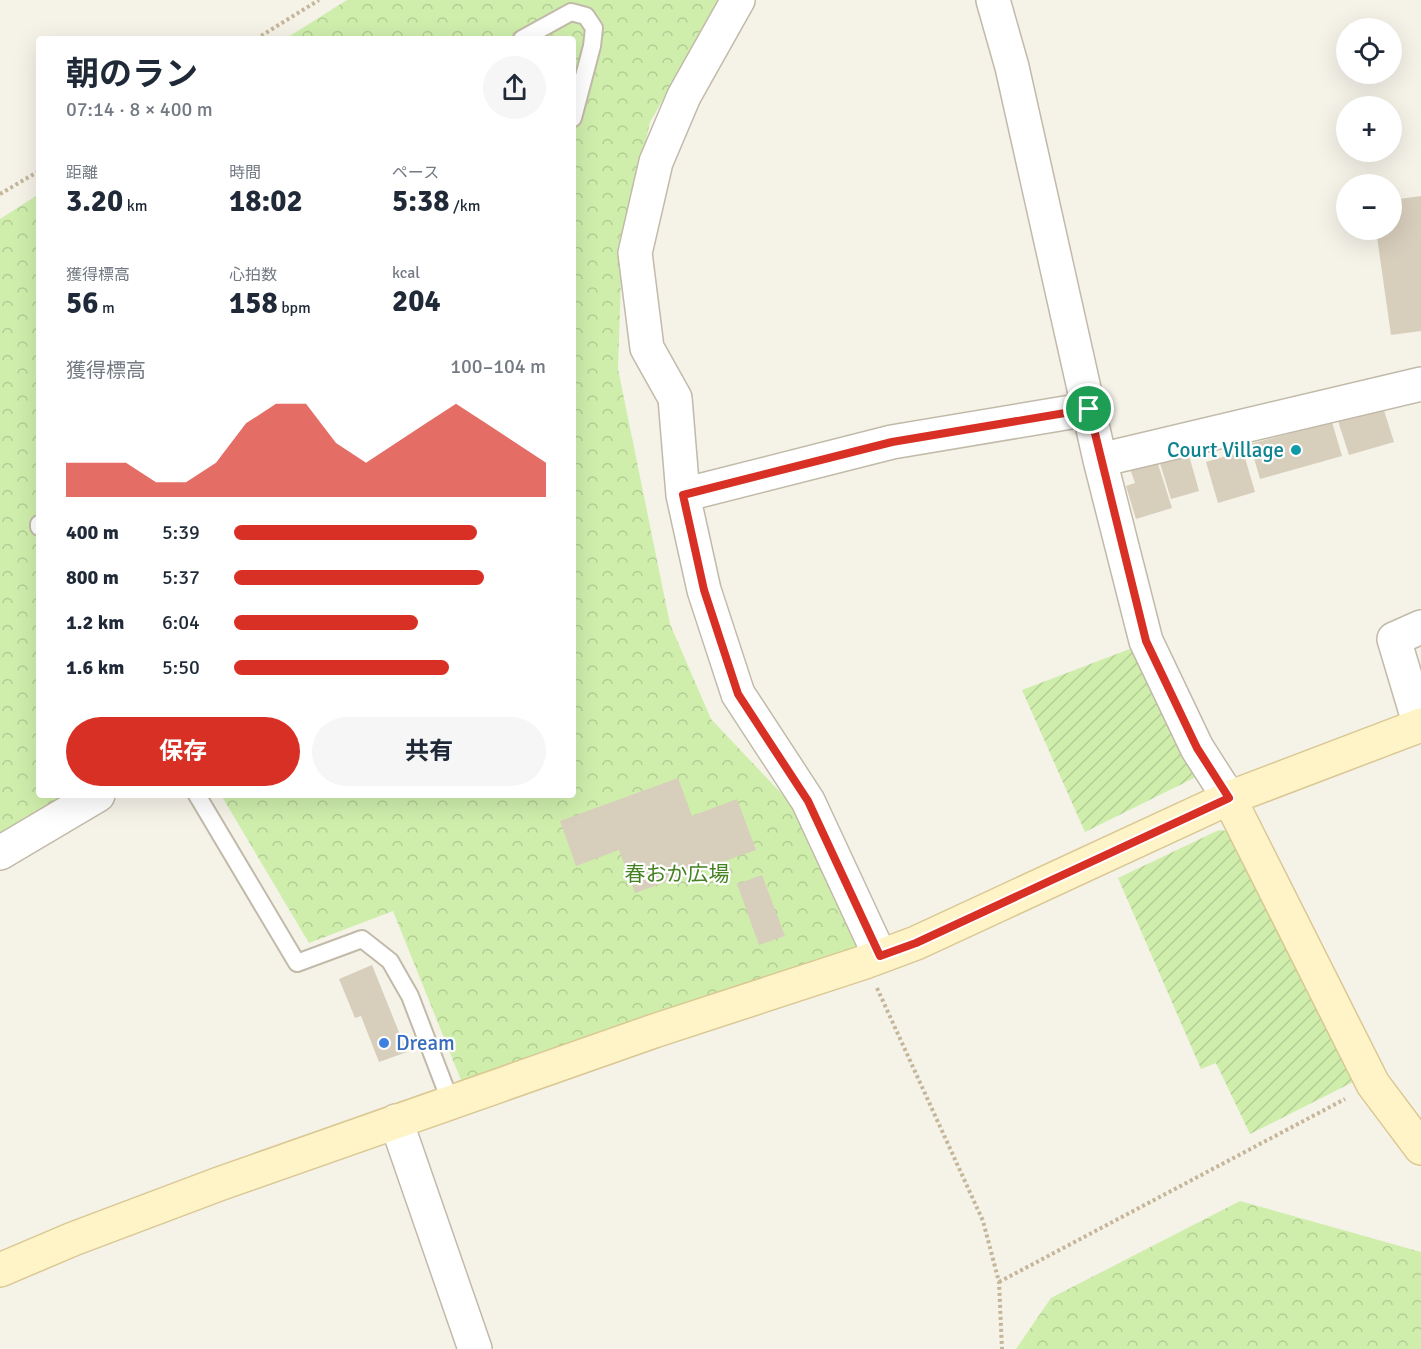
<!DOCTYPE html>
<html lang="ja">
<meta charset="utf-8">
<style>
body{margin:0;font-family:Signika,"Noto Sans JP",sans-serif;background:#f6f6f7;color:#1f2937;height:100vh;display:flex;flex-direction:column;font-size:22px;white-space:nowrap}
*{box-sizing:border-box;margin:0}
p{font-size:20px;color:#747a83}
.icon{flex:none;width:33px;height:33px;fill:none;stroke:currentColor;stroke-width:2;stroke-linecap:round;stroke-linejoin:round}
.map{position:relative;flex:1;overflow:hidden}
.sheet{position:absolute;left:36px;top:36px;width:540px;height:762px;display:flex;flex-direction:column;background:#fff;border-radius:6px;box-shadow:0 6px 24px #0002}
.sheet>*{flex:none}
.controls{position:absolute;left:1336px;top:18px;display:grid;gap:12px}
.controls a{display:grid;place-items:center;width:66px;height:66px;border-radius:50%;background:#fff;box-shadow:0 6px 24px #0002;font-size:30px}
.pin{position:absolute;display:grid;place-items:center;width:51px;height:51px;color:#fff;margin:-26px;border:3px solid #fff;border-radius:50%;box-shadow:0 2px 6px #0007}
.round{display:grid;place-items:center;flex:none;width:63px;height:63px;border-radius:32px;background:#f6f6f7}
.head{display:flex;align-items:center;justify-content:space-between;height:102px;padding:0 30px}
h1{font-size:33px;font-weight:700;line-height:45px}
.figures{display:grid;grid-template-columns:repeat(3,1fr);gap:9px;height:102px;padding:6px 30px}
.figures div{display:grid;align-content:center}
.figures b{font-size:30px;font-weight:700}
.figures small{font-size:16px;font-weight:400}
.figures p{font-size:16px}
.chart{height:168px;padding:12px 30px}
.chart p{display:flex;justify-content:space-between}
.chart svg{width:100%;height:108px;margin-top:6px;fill:#d93025;opacity:.7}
.button{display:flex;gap:12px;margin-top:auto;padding:12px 30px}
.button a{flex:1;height:69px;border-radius:36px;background:#d93025;color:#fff;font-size:24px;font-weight:700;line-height:69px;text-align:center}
.button a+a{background:#f6f6f7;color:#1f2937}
ul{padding:0 30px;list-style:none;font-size:20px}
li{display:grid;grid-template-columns:96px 72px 1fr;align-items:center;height:45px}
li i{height:15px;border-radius:8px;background:#d93025}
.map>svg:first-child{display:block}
.forest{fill:url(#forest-crowns)}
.garden{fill:url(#garden-furrows)}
.building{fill:#d8cebc}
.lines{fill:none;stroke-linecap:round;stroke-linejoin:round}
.lane-casing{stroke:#c2baa9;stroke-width:20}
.street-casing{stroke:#c2baa9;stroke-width:36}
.secondary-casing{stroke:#dac893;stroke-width:36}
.path{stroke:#c5b699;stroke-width:4;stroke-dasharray:3 3;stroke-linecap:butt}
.lane{stroke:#fff;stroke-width:16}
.street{stroke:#fff;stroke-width:33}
.secondary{stroke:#fff3c8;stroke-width:33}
.route-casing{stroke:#fff;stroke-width:12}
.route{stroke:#d93025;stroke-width:8}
.culture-dot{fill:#0f9aa8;stroke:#fff;stroke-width:2}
.shop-dot{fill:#3f7fe0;stroke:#fff;stroke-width:2}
.labels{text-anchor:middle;stroke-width:4.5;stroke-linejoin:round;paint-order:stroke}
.culture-label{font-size:21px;fill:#0d838f;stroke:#fff;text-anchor:end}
.park-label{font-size:21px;fill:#458222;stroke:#fff}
.shop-label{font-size:21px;fill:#366cbe;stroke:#fff;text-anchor:start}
</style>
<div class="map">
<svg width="1421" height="1349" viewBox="0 0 1421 1349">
<defs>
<pattern id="forest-crowns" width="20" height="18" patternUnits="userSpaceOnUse" patternTransform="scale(1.5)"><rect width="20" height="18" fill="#cfeeac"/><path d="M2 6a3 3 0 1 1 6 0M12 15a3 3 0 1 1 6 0" fill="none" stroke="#b3cd95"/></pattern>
<pattern id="garden-furrows" width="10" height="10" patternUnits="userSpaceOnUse" patternTransform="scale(1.5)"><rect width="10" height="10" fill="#cfeeac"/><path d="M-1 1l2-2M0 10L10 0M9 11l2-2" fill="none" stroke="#b3cd95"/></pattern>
</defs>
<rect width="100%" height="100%" fill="#f5f2e8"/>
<!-- forest -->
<path class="forest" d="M347,0H721L650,122L622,249L618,369L670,624L711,719L799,812L868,947L463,1085L393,911L309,943L221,795H573V39H285Z
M39,194V795H78L0,841V219Z
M1240,1201L1421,1252V1349H1016L1051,1298Z"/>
<!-- garden -->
<path class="garden" d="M1135,647L1196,777L1085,832L1022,690Z
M1219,830L1232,832L1355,1081L1250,1134L1216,1063L1201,1069L1118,878Z"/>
<!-- building -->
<path class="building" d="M1421,196V331L1391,335L1376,230H1392V200Z
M1382,404L1394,442L1349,455L1337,418Z
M1332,422L1342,456L1260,479L1250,444Z
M1243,451L1255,492L1218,503L1206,462Z
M1188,452L1199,491L1171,499L1159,460Z
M1157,461L1172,508L1136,519L1126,486L1135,483L1130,469Z
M678,778L692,816L737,799L756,850L635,893L619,850L576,866L560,821Z
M762,875L785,936L759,945L737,884Z
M372,965L407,1052L379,1062L361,1016L355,1018L339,979Z"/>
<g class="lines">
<defs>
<path id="lane" d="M522,39L571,12L586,16L594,28L592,46L573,118
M39,524V527
M197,795L297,963L362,939L390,961L410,996L451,1103"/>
<path id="street" d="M738,0L684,96L656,162L635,253L647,348L675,398L683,495L704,590L738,694L808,801L880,956
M993,0L1012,67L1100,460L1146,641L1197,748L1229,798
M1100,460L1421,384
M683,495L892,442L1089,409
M1420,726L1394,639L1421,627
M0,853L98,795
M396,1121L475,1349"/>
<path id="secondary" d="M1229,798L1373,1084L1421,1148
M0,1270L73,1239L219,1184L654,1031L865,962L916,943L1229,798L1421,725"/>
</defs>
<!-- lane casing -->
<use href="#lane" class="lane-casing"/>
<!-- street casing -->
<use href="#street" class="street-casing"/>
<!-- secondary casing -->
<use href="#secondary" class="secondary-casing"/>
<!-- path -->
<path class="path" d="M256,39L319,0
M0,194L39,171
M877,988L983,1221L999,1282L1002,1349
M999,1282L1345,1099"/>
<!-- lane -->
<use href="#lane" class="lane"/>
<!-- street -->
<use href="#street" class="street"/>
<!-- secondary -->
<use href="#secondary" class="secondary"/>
</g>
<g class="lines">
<defs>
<path id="route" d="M1089,409L1146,641L1197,748L1229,798L916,943L880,956L808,801L738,694L704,590L683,495L892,442Z"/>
</defs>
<!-- route casing -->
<use href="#route" class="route-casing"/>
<!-- route -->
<use href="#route" class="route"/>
</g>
<!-- markers -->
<circle class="culture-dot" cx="1296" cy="450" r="6"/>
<circle class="shop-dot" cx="384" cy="1043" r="6"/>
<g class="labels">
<!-- culture labels -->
<g class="culture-label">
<text x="1284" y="457">Court Village</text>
</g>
<!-- park labels -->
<g class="park-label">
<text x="677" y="881">春おか広場</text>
</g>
<!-- shop labels -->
<g class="shop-label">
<text x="396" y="1050">Dream</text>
</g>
</g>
</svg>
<div class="controls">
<a><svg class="icon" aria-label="locate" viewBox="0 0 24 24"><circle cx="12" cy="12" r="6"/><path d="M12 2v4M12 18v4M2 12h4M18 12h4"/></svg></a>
<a>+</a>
<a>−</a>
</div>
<div class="pin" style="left:1089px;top:409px;background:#1e9e55"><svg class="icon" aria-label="arrive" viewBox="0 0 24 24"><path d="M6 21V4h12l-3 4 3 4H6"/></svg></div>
<section class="sheet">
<div class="head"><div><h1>朝のラン</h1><p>07:14 · 8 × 400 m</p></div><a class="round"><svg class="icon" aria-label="share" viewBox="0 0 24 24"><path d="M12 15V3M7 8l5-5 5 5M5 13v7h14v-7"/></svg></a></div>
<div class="figures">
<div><p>距離</p><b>3.20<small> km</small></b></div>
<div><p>時間</p><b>18:02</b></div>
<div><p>ペース</p><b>5:38<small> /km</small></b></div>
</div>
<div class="figures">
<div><p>獲得標高</p><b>56<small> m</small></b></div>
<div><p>心拍数</p><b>158<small> bpm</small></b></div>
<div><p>kcal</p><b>204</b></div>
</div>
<div class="chart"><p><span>獲得標高</span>100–104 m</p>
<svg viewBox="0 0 160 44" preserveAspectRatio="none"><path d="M0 44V30L10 30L20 30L30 38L40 38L50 30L60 14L70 6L80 6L90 22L100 30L110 22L120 14L130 6L140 14L150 22L160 30V44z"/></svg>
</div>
<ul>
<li><b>400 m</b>5:39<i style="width:78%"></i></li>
<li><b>800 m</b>5:37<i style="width:80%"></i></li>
<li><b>1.2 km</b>6:04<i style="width:59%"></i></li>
<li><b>1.6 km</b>5:50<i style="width:69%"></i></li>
</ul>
<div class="button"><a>保存</a><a>共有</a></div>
</section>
</div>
